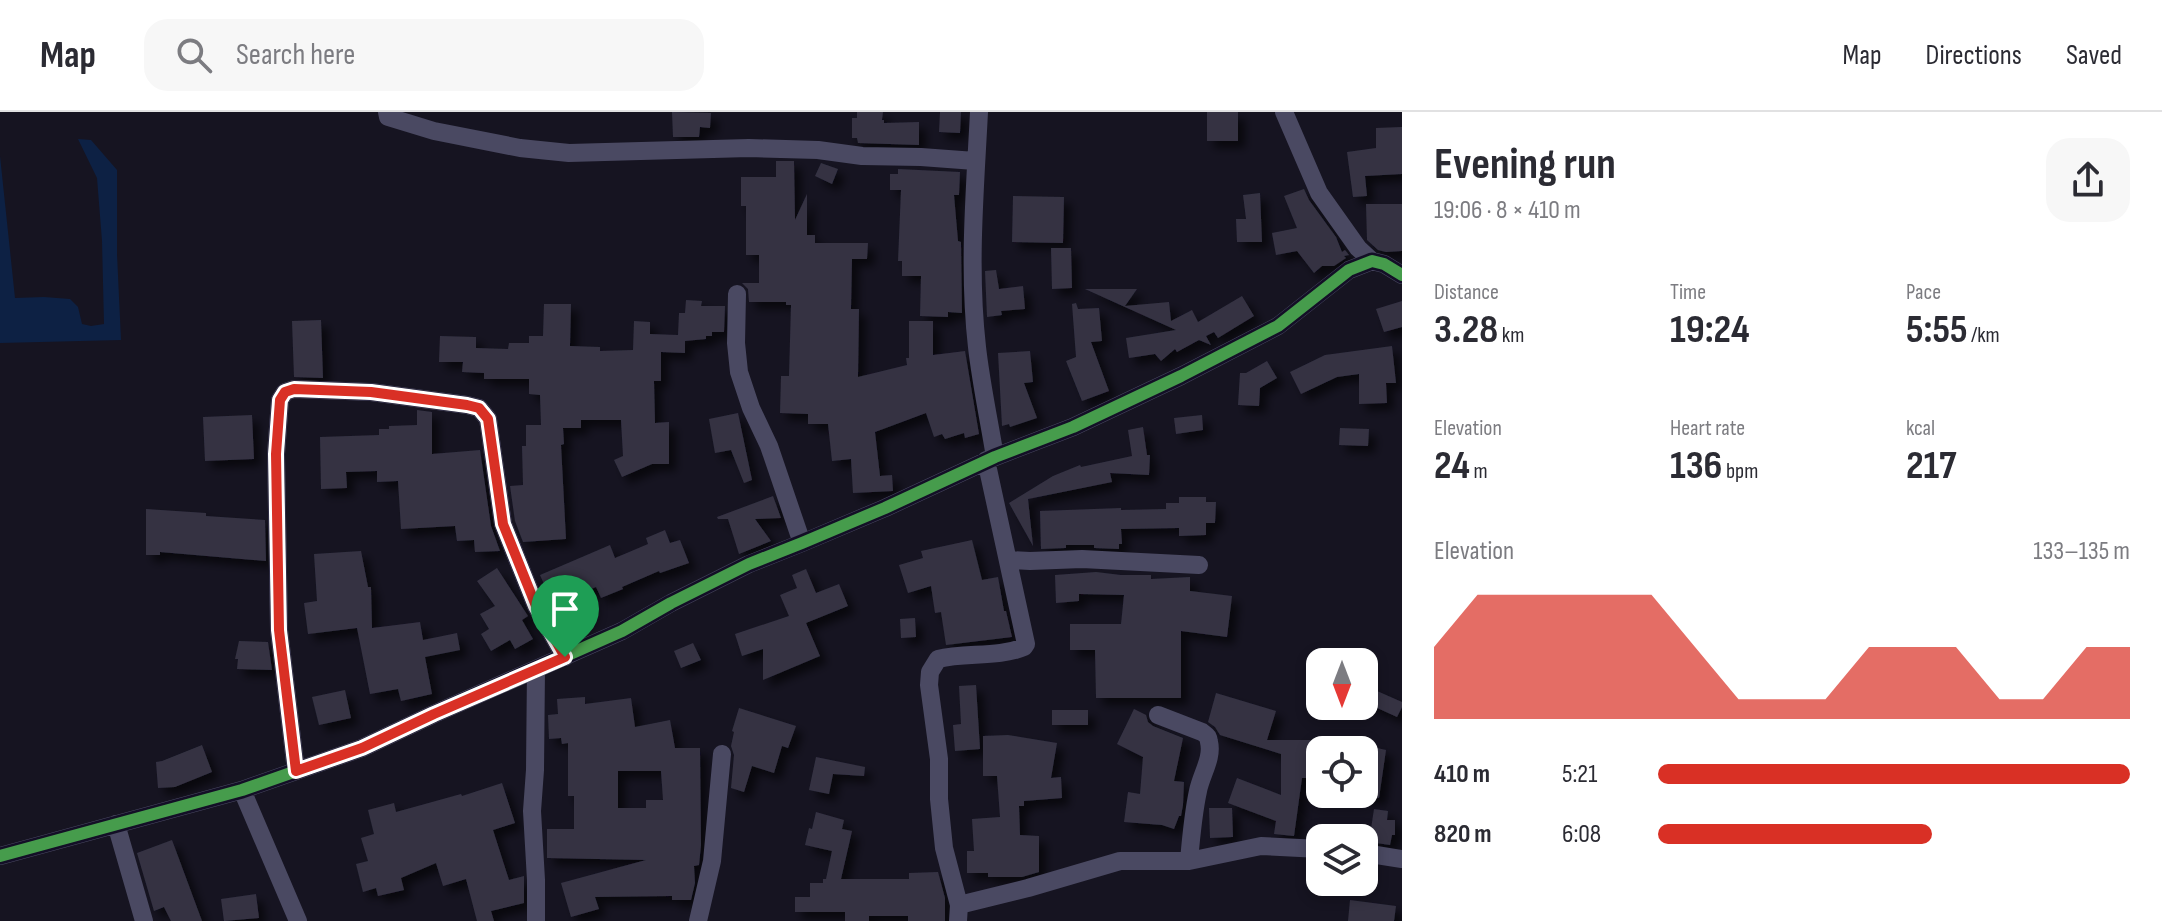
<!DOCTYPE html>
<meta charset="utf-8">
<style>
body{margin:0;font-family:"Sofia Sans Condensed",sans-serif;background:#f7f7f7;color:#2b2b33;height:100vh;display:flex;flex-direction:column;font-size:30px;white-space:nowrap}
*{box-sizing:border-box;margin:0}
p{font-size:26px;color:#7c7c81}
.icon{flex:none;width:44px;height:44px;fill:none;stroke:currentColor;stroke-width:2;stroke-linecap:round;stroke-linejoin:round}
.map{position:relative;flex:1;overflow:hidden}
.panel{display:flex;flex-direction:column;background:#fff;width:760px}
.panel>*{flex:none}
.needle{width:52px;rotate:180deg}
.tools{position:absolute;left:1306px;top:536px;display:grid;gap:16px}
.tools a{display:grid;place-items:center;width:72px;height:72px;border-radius:16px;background:#fff;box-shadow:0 4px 12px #0003;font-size:40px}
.pin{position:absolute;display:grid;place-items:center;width:68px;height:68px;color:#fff;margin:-82px -34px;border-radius:50% 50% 50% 0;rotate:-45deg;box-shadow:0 0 8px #0007}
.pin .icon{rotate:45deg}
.round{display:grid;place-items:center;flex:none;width:84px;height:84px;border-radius:24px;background:#f7f7f7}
.summary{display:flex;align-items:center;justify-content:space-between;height:136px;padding:0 32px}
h1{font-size:44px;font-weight:700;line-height:60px}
.metrics{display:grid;grid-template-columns:repeat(3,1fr);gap:12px;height:136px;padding:8px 32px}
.metrics div{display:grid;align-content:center}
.metrics b{font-size:40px;font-weight:700}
.metrics small{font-size:22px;font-weight:400}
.metrics p{font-size:22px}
.chart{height:224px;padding:16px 32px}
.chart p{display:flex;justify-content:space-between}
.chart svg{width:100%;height:144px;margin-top:8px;fill:#d93025;opacity:.7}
ul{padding:0 32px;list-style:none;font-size:26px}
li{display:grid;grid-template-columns:128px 96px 1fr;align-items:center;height:60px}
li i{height:20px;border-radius:10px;background:#d93025}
header{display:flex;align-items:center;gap:48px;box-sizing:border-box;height:112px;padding:0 40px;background:#fff;border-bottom:2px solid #e1e1e2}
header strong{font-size:38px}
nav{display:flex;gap:44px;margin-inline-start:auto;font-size:28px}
.search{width:560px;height:72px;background:#f7f7f7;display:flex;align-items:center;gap:20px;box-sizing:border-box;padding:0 28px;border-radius:24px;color:#7c7c81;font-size:30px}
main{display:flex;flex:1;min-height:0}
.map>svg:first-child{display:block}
.water{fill:#0d2144}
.building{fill:#343243;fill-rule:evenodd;filter:url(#shadow)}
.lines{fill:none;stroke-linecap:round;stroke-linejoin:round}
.street{stroke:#4a4962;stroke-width:18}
.cycleway-casing{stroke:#130f26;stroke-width:17}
.cycleway{stroke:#469c4c;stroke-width:12}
.route-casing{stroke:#fff;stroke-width:16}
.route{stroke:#d93025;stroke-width:10}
</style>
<header>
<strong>Map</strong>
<div class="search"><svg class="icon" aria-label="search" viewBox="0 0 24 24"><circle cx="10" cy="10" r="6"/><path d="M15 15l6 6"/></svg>Search here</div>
<nav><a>Map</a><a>Directions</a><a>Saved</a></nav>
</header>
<main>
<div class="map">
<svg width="1402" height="809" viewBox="0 0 1402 809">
<defs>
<filter id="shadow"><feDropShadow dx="7" dy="7" stdDeviation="4" flood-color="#0009"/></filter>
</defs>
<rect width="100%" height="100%" fill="#161421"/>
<!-- water -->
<path class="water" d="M78,27L91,28L117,58V142L121,228L0,231V44L15,186L44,185L70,187L78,195L82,212L91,214L104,212L102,129L97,66Z"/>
<!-- building -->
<path class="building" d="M672,0L711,1L710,16L700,15L699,25H673Z
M857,0H883L882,8H884V11L919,10V33L858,31L857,26H852V6H857Z
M940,0H961L960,21L939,20Z
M1207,0H1238V29H1207Z
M1402,15V62L1365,64L1367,84L1353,85L1347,40L1376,36V16Z
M776,49H794L795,108L807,82V123H815V131H868L867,147H852L851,197H859L858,265L907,253L906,246H909V209H933V243L965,239L979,322L965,326L964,321L945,327L942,322L934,325L926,301L875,320L880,364L892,363L893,379L853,381L851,347L832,349L828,312H808V302L780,301L781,264H789L791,193H786V190H749L748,177L742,171H759V143H746V94H741V65H776Z
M821,51L838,57L832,72L815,64Z
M898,57L960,60L959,83H954L958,129L961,130L962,201L948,200V205L920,204L921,164H902V149H898L901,78H890V62H898Z
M1304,77L1309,88L1336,125L1342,140L1345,138L1349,143L1344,144L1346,146L1334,154H1322L1314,161L1297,139L1276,143L1272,121L1297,116L1284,84Z
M1260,81L1262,130H1237L1236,107H1246L1243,83Z
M1013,84L1064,85L1063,131L1012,130Z
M1366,92H1402V139L1386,140L1378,138L1367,128Z
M1051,136H1071L1072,176L1052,177Z
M996,158L999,177L1023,174L1025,197L1001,199L1002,203L987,205L985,159Z
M1085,177H1137L1125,194L1169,190L1171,209L1192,198L1198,210L1242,184L1254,204L1218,226L1214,220L1206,224L1211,233L1199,228L1177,240L1175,237L1161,249L1155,242L1129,246L1126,226L1176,218Z
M686,188L702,189L701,194H725L724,220H712V224H706V227L685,229V241L661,240V269H654L655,311L669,310V352H652L622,365L614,348L623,344L621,308H581V316H563L564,332L561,333L566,427L523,430L515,409L510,374L523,373L522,334H526V313H541L540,283L529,282V267H484V261L462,260L463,250H439L440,224L476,225V236L508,237L509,231H529V224H543L544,192H571L570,234L600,235V239L633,238L634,209L650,210V222L678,223L679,201H685Z
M1402,189V215L1384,220L1376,197Z
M1076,191L1078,197L1099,196L1102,229L1091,230L1109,279L1082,289L1066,249L1076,245L1072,192Z
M321,208L323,266L294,265L292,209Z
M1392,234L1396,271H1386L1387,291L1359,292V262L1337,265L1301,282L1290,260L1325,243Z
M1030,239L1033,270L1024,271L1037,306L1010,315L1009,312L1002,314L998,241Z
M1267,249L1277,266L1260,276L1259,294L1238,293L1240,261H1246Z
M417,298L432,300V342L480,338L491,414L500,439L475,440L474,428L457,429L455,414L401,417L398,369L377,370V359L346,360L347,376L321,377L320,325L379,323V317H389V314L417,313Z
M738,301L752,368L744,371L731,338L715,341L709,307Z
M252,303L254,347L205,349L203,305Z
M1202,303L1203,318L1176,322L1174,306Z
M1143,315L1147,343H1150L1149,363L1110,361L1112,370L1028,387L1033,434L1009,391L1053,364L1080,353L1081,355L1132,344L1128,318Z
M1340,316L1369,317L1368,334L1339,333Z
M773,384L781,406L755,407L771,429L739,442L728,407H718L717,405Z
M1179,385H1206V390H1216L1215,411H1206V423L1179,424V416L1121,417L1122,432H1119V437L1094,436V433H1066V436L1041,437L1040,399L1121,396V398L1166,397V391H1179Z
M146,397L206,401V404L265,408L266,449L160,440V443H146Z
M665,418L670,431L680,428L689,451L660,461L659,459L622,475L623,477L601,486L596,475L568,487L566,482L551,488L540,463L610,433L615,446L648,432L646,426Z
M972,428L982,468L998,465L1004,499H1006L1012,525L946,533L941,500L935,501L931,474L908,481L899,453L923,446L921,439Z
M361,439L368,475H371L372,516L420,510L423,528L457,521L460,538L425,545L432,582L401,589L398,577L370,582L357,516L308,522L304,491L317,489L314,442Z
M497,456L528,504L522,508L533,527L515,537L510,528L491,539L481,522L489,517L480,502L495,494L477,469Z
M806,457L816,481L839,472L848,494L806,511L820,544L763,568V537L742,544L735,522L789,504L780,483L797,476L792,463Z
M1096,460L1121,463H1151V467L1190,465V479L1232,484L1227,525L1181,519V586H1096L1095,538H1070V512H1121L1124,483L1079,482V489L1056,491L1055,463Z
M915,506L916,525L901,526L900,507Z
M239,529L268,530L272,558L237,557L238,547H235Z
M693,531L701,548L681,556L674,539Z
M976,573L980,637L955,639L953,613L961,612L959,574Z
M1368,575L1402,590V595L1397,605L1364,590V584Z
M345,578L351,606L319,613L312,585Z
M1216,581L1276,599L1267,628H1310V638H1318L1320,657L1310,659V666H1302L1294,724L1274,722L1276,709L1228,691L1237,666L1281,683V642L1220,623L1215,615L1208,610Z
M585,585V592L631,586L635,615L670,608L675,636H700L701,733L699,753L694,754L695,771L691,788H672V784L595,785L599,797L571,805L561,771L646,748L547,746V717H574V684H568V631L562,632L561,626L549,627L548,603L558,602L557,587ZM618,659H661L663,688H646V696H618Z
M739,596L796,614L788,636L782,634L774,661L752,654L744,680L731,676L734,643L731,634L734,620L732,619Z
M1134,597L1146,603L1148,610L1153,614L1183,626L1174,669L1184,670L1183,693L1181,704H1179L1174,717L1162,713L1124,710L1128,680L1140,682L1143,645L1117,632Z
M1052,598H1088V613H1052Z
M1008,623L1057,631L1051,666L1061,665L1062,686L1024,689V694H1019L1020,723L1039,724V760L1022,765H988V761H967V739H974L972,707L1000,705L997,664H983V624Z
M202,633L212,660L175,675L158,676L156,650L162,649Z
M1364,633L1386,638L1379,686L1364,685Z
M816,645L865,655L864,664L833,662L829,682L809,678Z
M502,671L515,711L493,718L509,768L524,764V791L491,799L494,809H477L466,767L443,774L436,751L401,766L404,778L378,784L376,776L363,780L356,752L368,749L361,726L374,722L368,698L394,691L396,700L461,682L462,684Z
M1209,696H1232L1233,725L1210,726Z
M1374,697L1388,699L1387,708H1395V723H1392L1390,733L1369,730Z
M816,700L844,708L842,717L852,719L841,767H909V761L938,760L945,786V809H908V804H869V809H845V800H795V785H810V771H823V767H826L832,739L805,733L809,716L812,717Z
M172,728L202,809H171L164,795L154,799L137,741Z
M256,782L259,806L224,809L221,787Z
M1350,788L1396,794L1394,809H1348Z"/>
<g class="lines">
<!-- street -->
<path class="street" d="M387,0L388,5L434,19L520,36L569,41L749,36L818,38L862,44L921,45L975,49
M979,0C975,79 968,156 977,235C981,271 989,308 995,345
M1284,0L1319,81L1358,136L1372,149
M737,182L736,231L739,260L751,296L769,334L802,431
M1008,448L1030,449L1082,447L1199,453
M536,557L535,658L532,699L536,768V809
M1158,603L1202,620C1207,624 1208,623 1209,630C1213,646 1201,663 1198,679C1193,702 1191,726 1189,749
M296,659L279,518L276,342L280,288L285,280L294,277L371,280L467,293L479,296L488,307L503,412L536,494L565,545
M242,678L298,809
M116,712L144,809
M1364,741L1402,747
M0,744L242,678L362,636L434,602L622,519L671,491L749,452L802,431L885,396L995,345L1073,315L1181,264L1278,214L1349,158L1372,149L1384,152L1402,163
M959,793L944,736L939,687V647L929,573L930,560L938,547C965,540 998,546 1024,535L1026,532L986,348
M698,809L712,749L722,642
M958,809L959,793L1028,776L1120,749H1189L1261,734L1320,737"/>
<defs>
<path id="cycleway" d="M296,659L279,518L276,342L280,288L285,280L294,277L371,280L467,293L479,296L488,307L503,412L536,494L565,545
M0,744L242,678L362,636L434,602L622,519L671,491L749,452L802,431L885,396L995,345L1073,315L1181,264L1278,214L1349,158L1372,149L1384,152L1402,163"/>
</defs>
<!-- cycleway casing -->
<use href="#cycleway" class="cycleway-casing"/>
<!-- cycleway -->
<use href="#cycleway" class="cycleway"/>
</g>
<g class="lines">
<defs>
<path id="route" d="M294,277L371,280L467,293L479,296L488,307L503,412L536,494L565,545L434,602L362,636L296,659L279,518L276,342L280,288L285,280Z"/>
</defs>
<!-- route casing -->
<use href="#route" class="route-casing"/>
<!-- route -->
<use href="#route" class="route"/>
</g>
</svg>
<div class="tools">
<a><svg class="needle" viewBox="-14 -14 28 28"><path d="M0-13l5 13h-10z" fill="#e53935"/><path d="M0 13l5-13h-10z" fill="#7c7c81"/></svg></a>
<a><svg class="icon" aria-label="locate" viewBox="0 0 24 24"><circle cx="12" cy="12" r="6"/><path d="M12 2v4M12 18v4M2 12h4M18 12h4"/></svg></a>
<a><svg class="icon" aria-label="layers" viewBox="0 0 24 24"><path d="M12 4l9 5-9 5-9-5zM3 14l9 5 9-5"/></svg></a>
</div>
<div class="pin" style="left:565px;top:545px;background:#1e9e55"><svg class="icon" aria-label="arrive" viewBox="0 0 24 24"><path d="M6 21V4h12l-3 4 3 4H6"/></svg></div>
</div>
<section class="panel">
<div class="summary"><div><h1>Evening run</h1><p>19:06 · 8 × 410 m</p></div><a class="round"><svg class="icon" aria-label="share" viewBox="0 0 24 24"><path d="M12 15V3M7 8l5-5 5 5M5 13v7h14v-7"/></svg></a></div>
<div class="metrics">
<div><p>Distance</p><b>3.28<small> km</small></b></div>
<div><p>Time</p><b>19:24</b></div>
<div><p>Pace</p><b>5:55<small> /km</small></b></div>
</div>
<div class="metrics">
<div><p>Elevation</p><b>24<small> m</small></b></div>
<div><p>Heart rate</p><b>136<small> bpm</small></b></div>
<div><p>kcal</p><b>217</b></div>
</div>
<div class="chart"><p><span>Elevation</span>133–135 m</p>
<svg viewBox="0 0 160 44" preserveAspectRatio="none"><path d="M0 44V22L10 6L20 6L30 6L40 6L50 6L60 22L70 38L80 38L90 38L100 22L110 22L120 22L130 38L140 38L150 22L160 22V44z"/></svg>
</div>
<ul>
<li><b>410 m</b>5:21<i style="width:100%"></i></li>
<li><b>820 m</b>6:08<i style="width:58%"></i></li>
</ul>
</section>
</main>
